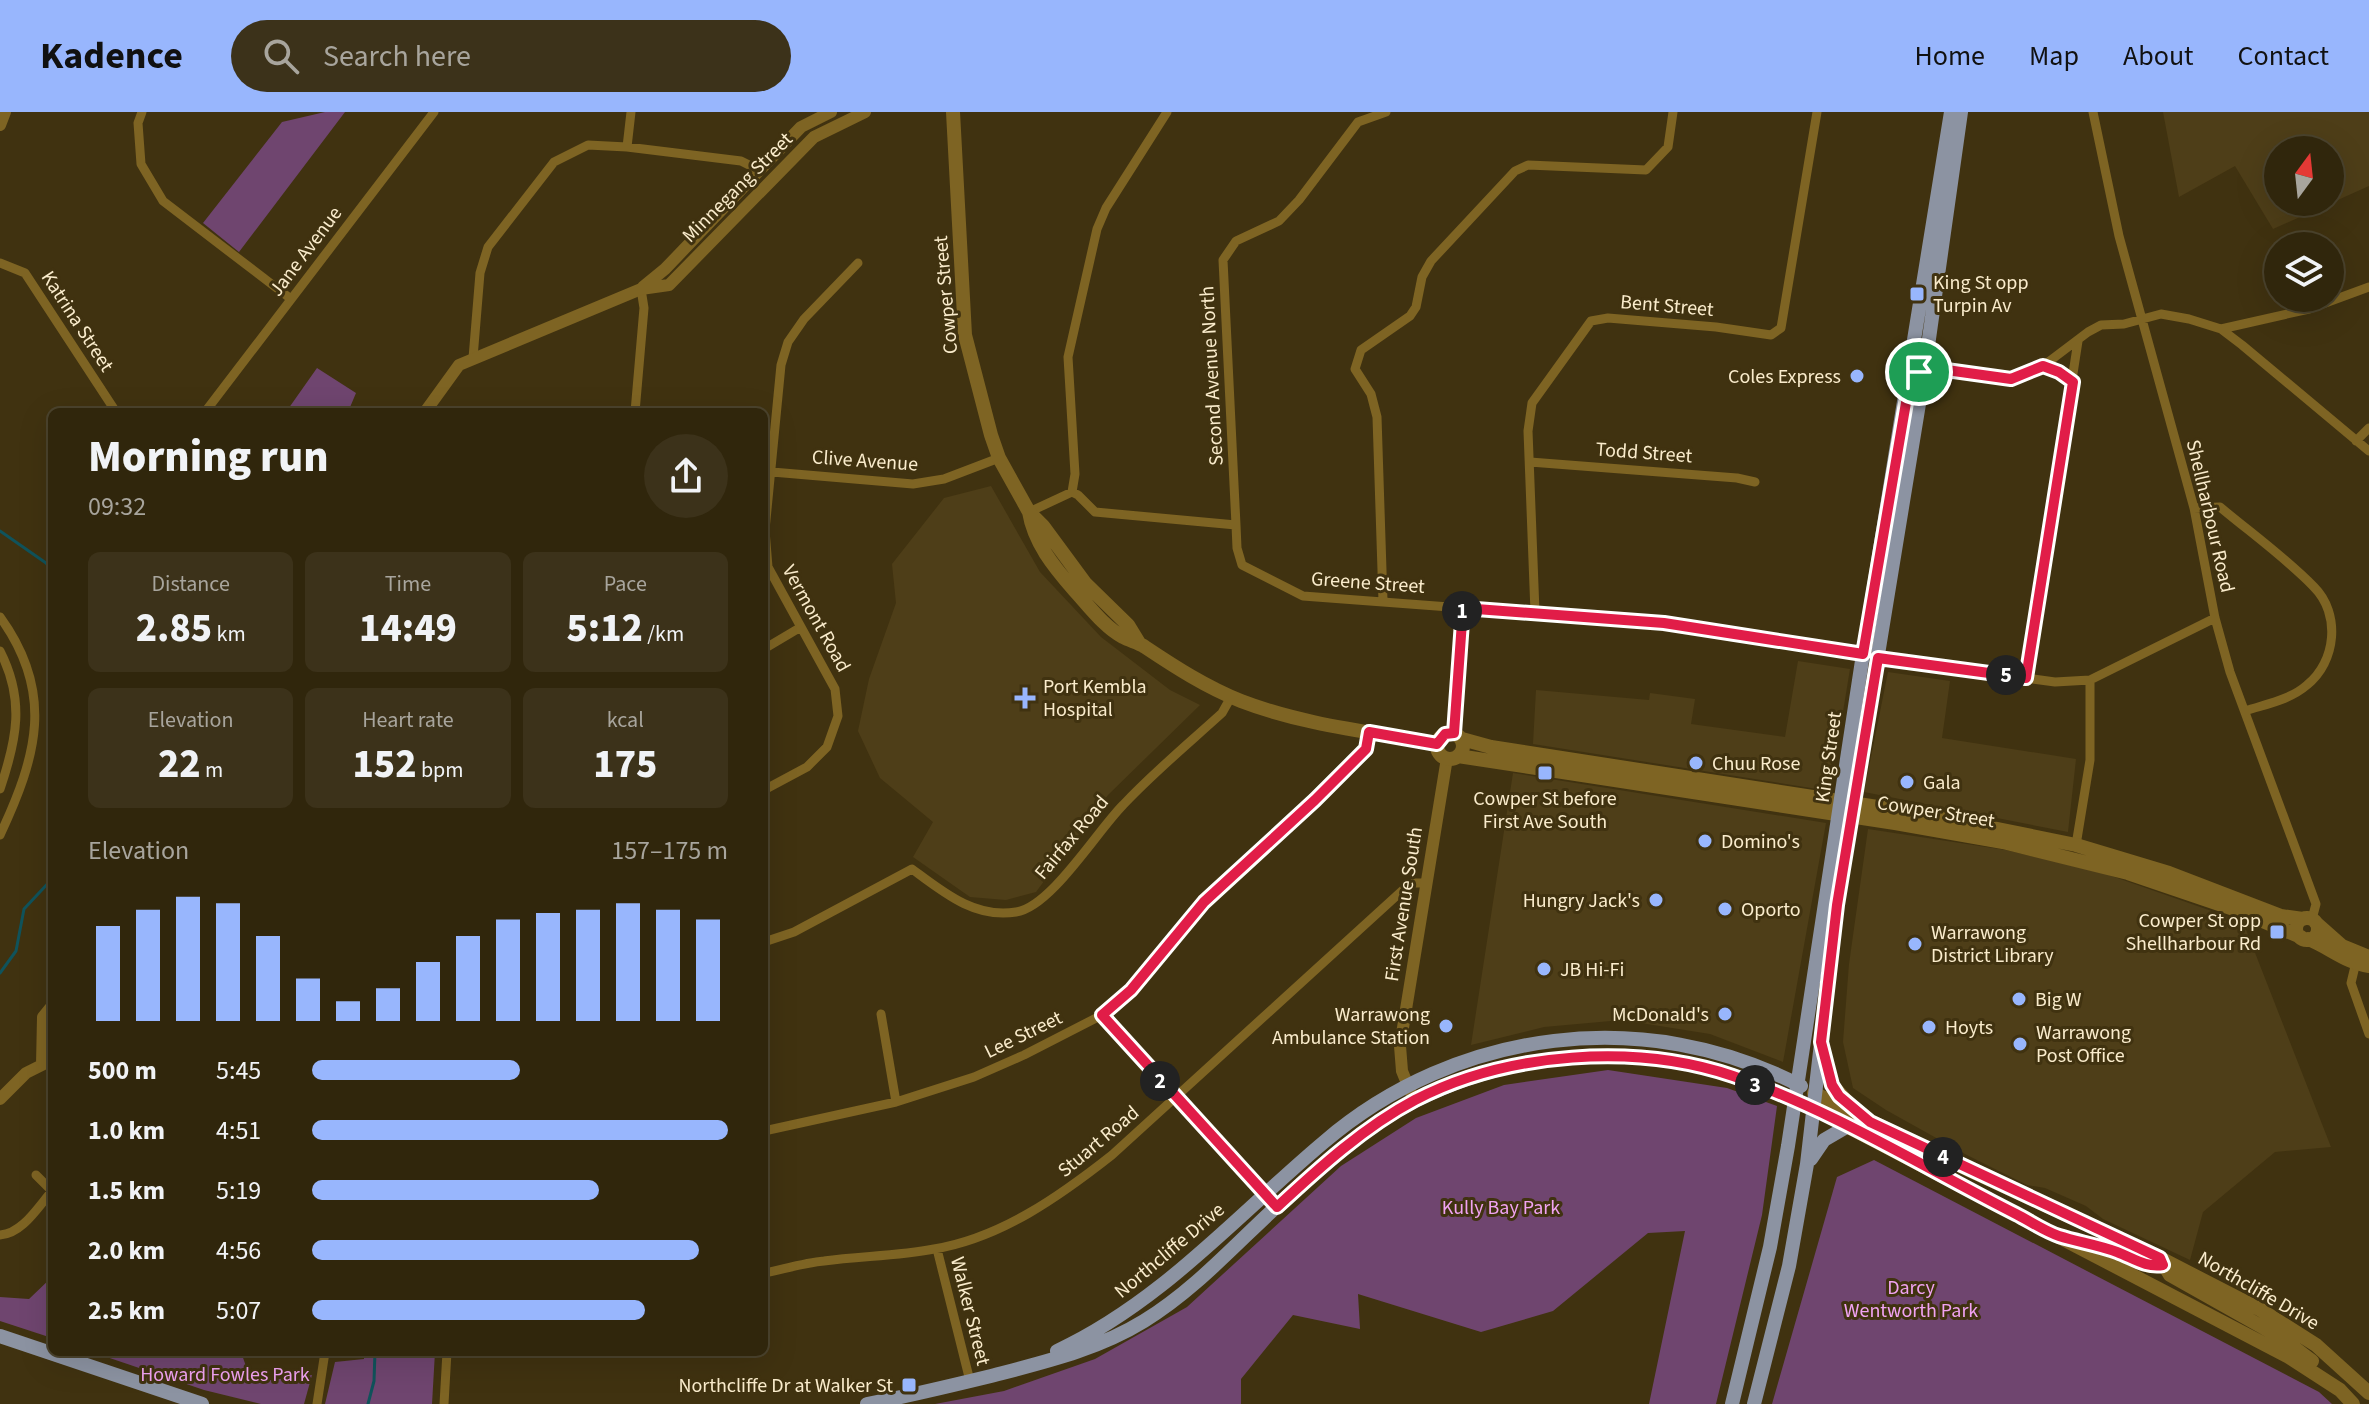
<!DOCTYPE html>
<meta charset="utf-8">
<style>
body{margin:0;font-family:"Source Sans 3",sans-serif;background:#3c321a;color:#f1f3f6;height:100vh;display:flex;flex-direction:column;font-size:30px;white-space:nowrap}
*{box-sizing:border-box;margin:0}
p{font-size:26px;color:#a8a59d}
.icon{flex:none;width:44px;height:44px;fill:none;stroke:currentColor;stroke-width:2;stroke-linecap:round;stroke-linejoin:round}
.map{position:relative;flex:1;overflow:hidden}
.panel{position:absolute;left:48px;top:296px;width:720px;height:948px;display:flex;flex-direction:column;background:#30260c;border-radius:12px;box-shadow:0 8px 32px #0002,0 0 0 2px #4b432d}
.panel>*{flex:none}
.needle{width:52px;rotate:15deg}
.tools{position:absolute;left:2264px;top:24px;display:grid;gap:16px}
.tools a{display:grid;place-items:center;width:80px;height:80px;border-radius:50%;background:#30260c;box-shadow:0 8px 32px #0002,0 0 0 2px #4b432d;font-size:40px}
.pin{position:absolute;display:grid;place-items:center;width:68px;height:68px;color:#fff;margin:-34px;border:4px solid #fff;border-radius:50%;box-shadow:0 2px 8px #0007}
.km{position:absolute;width:40px;height:40px;margin:-20px;border-radius:50%;background:#222;color:#fff;font-size:22px;line-height:40px;text-align:center}
.round{display:grid;place-items:center;flex:none;width:84px;height:84px;border-radius:42px;background:#3c321a}
.summary{display:flex;align-items:center;justify-content:space-between;height:136px;padding:0 40px}
h1{font-size:44px;font-weight:800;line-height:60px}
.figures{display:grid;grid-template-columns:repeat(3,1fr);gap:12px;height:136px;padding:8px 40px}
.figures div{display:grid;align-content:center;border-radius:12px;background:#3c321a;text-align:center}
.figures b{font-size:40px;font-weight:800}
.figures small{font-size:22px;font-weight:400}
.figures p{font-size:22px}
.chart{height:224px;padding:16px 40px}
.chart p{display:flex;justify-content:space-between}
.chart svg{width:100%;height:144px;margin-top:8px;stroke:#98b6fd;stroke-width:6}
ul{padding:0 40px;list-style:none;font-size:26px}
li{display:grid;grid-template-columns:128px 96px 1fr;align-items:center;height:60px}
li i{height:20px;border-radius:10px;background:#98b6fd}
header{display:flex;align-items:center;gap:48px;box-sizing:border-box;height:112px;padding:0 40px;background:#98b6fd;color:#111}
header strong{font-size:38px}
nav{display:flex;gap:44px;margin-inline-start:auto;font-size:28px}
.search{width:560px;height:72px;background:#3c321a;display:flex;align-items:center;gap:20px;box-sizing:border-box;padding:0 28px;border-radius:44px;color:#a8a59d;font-size:30px}
.map>svg:first-child{display:block}
.built{fill:#4e3e18;fill-rule:evenodd}
.green{fill:#6f456f}
.lines{fill:none;stroke-linecap:round;stroke-linejoin:round}
.stream{stroke:#10535b;stroke-width:3}
.minor{stroke:#7e6423;stroke-width:9}
.tertiary{stroke:#7e6423;stroke-width:12}
.secondary{stroke:#7e6423;stroke-width:14}
.primary{stroke:#8c93a2;stroke-width:14}
.route-casing{stroke:#fff;stroke-width:16}
.route{stroke:#e11d48;stroke-width:10}
.poi-dot{fill:#98b6fd;stroke:#403210;stroke-width:3}
.labels{text-anchor:middle;stroke-width:6;stroke-linejoin:round;paint-order:stroke}
.street-label{font-size:20px;fill:#faeccc;stroke:#403210}
.poi-label{font-size:20px;fill:#faeccc;stroke:#403210;text-anchor:start}
.park-label{font-size:20px;fill:#f1a3f2;stroke:#403210}
</style>
<header>
<strong>Kadence</strong>
<div class="search"><svg class="icon" aria-label="search" viewBox="0 0 24 24"><circle cx="10" cy="10" r="6"/><path d="M15 15l6 6"/></svg>Search here</div>
<nav><a>Home</a><a>Map</a><a>About</a><a>Contact</a></nav>
</header>
<div class="map">
<svg width="2369" height="1292" viewBox="0 0 2369 1292">
<rect width="100%" height="100%" fill="#403210"/>
<!-- built -->
<path class="built" d="M2163,0H2369V74L2273,117L2235,54L2179,85ZM2330,38V90H2278V38Z
M991,374L1040,460L1101,525L1170,578L1200,593L1108,683L1036,780L1006,788L970,785L913,745L933,710L880,666L858,619L869,567L896,491L892,452L944,386Z
M1798,549L1850,557L1830,679L1533,632L1536,578L1649,588L1650,581L1695,587L1691,612L1785,625Z
M1888,560L1950,569L1942,626L2076,647L2068,720L1864,680Z
M1513,661L1826,711L1783,950L1710,922L1622,908L1544,915L1471,933Z
M1868,717L2006,738L2106,762L2243,810L2331,1035L2275,1040L2203,1100L2190,1148L2103,1107L2086,1094L2045,1076L2027,1073L1965,1042L1886,998L1853,976L1843,930L1849,852Z"/>
<!-- green -->
<path class="green" d="M325,0H345L239,140L203,111L282,10Z
M317,256L356,281L348,300H286Z
M1608,958L1727,976L1777,994L1762,1103L1716,1292H1649L1685,1119L1648,1121L1553,1199L1481,1220L1358,1182L1360,1217L1293,1203L1241,1267V1292H935L1004,1279L1095,1247L1187,1195L1341,1054L1416,1006L1504,973Z
M1874,1048L2319,1280L2332,1292H1772L1837,1065Z
M52,1165V1226L0,1209V1185L29,1187Z
M92,1240H241L248,1260L252,1261L254,1270L312,1263L304,1292H261L204,1278Z
M364,1240H435L432,1292H325L335,1250L364,1247Z"/>
<g class="lines">
<!-- stream -->
<path class="stream" d="M0,419L46,451L52,460
M0,861L16,839L24,797L52,767
M368,1292L374,1269L375,1240"/>
<!-- minor -->
<path class="minor" d="M142,0L138,11L141,52L163,89L291,187
M2093,0L2119,124L2194,396L2215,506L2230,560L2316,792L2312,807
M627,35L631,0
M0,151L25,161L116,300
M2221,217L2309,197L2369,175
M473,246L480,161L488,135L554,50L588,33L627,35L741,49L759,58
M2043,254L2059,260L2073,270
M1909,276L1916,264L1925,255L2011,267L2043,254L2088,220L2101,213L2124,212L2161,202L2189,207L2221,217L2242,233L2369,339
M205,300L434,0
M635,300L644,196L641,177
M2356,329L2369,316
M1530,350L1737,366L1755,370
M772,360L913,372L944,367L999,346
M1072,380L1078,383L1095,400L1236,413L1237,436L1242,453L1303,484L1664,511L1863,542L1869,538L1876,520
M1072,380L1075,362L1068,245L1097,117L1106,96L1167,0
M2194,396L2220,395C2251,421 2286,446 2314,475C2341,502 2336,550 2307,573C2290,588 2266,592 2245,599
M1029,400L1072,380
M1236,413L1223,148L1236,129L1279,109L1299,88L1358,10L1386,0
M1383,489L1377,305L1371,282L1355,257L1361,238L1410,204L1416,195L1422,165L1431,149L1515,59L1528,53L1646,58L1668,35L1673,0
M1535,500L1528,319L1532,291L1591,209L1608,206L1716,215L1771,223L1781,216L1817,0
M0,505C55,581 37,644 0,723
M764,537L801,515
M0,539C25,588 17,627 0,677
M1878,546L2055,570L2090,568L2215,506
M2026,566L2078,229
M1454,621L1463,496
M764,678L807,655L827,635L838,604L835,577L768,455L765,418L781,253L788,230L804,207L858,151
M2076,733L2090,648V568
M764,830L794,820L912,757C943,780 975,807 1016,800C1051,795 1097,719 1123,693C1154,660 1189,631 1222,601L1231,585
M2357,846L2351,871L2369,922
M881,902L896,990
M1102,903L1277,1095
M764,1019L896,990L974,965L1024,943L1102,903L1131,878L1204,790L1315,688L1366,637L1369,620
M36,1063L52,1079
M0,1123C22,1122 38,1095 52,1079
M937,1137L970,1269
M764,1161C784,1157 804,1151 824,1149C861,1144 898,1144 934,1137C1001,1126 1060,1084 1112,1043L1404,777L1413,771H1427
M317,1292L325,1240
M444,1292L447,1240"/>
<!-- tertiary -->
<path class="tertiary" d="M0,13L5,0
M643,175L665,157L801,15L831,0
M425,300L459,253L641,177L669,173L814,25L865,0
M1411,981L1402,959L1400,934L1447,646
M0,987L26,961L42,953L43,905L52,894"/>
<!-- secondary -->
<path class="secondary" d="M953,0L965,223L991,323L999,346L1029,400L1043,414L1085,471L1128,513L1139,531
M1029,400C1034,431 1054,455 1074,478C1088,493 1104,515 1123,525C1130,529 1138,530 1145,535C1175,555 1206,575 1241,589C1303,613 1372,620 1437,632
M1437 634a13 13 0 1 1 26 0a13 13 0 1 1-26 0Z
M1462,627L1491,635L1923,702L2076,733L2169,761L2281,804L2303,807
M1458,644L1895,711L2003,730L2128,761L2234,797L2301,825
M2296 817a11 11 0 1 1 22 0a11 11 0 1 1-22 0Z
M2316,811L2342,834L2369,845
M2308,827C2329,835 2346,851 2369,854
M1822,936L1832,973L1851,994
M1814,981L1973,1060L2160,1146L2261,1198L2316,1233L2369,1281
M1814,997L2289,1245L2340,1278L2353,1292
M2085,1130L2149,1154L2172,1152
M2160,1146L2170,1163L2280,1225L2312,1249"/>
<!-- primary -->
<path class="primary" d="M1811,1047L1824,1028L1848,1014
M0,1224L202,1292
M1057,1239C1162,1190 1237,1103 1324,1030C1457,916 1646,893 1801,974
M867,1292C908,1284 950,1274 991,1264C1044,1250 1097,1238 1144,1209C1201,1174 1245,1121 1295,1078C1333,1045 1372,1010 1417,988C1503,944 1612,933 1706,956C1743,966 1779,982 1814,997
M1732,1292L1770,1135L1788,1034L1863,542L1951,0
M1754,1292L1789,1154L1807,1052L1837,793L1925,255L1961,0"/>
</g>
<g class="lines">
<defs>
<path id="route" d="M2043,254L2059,260L2073,270L2026,566L1878,546L1837,793L1821,930L1832,973L1839,984L1870,1010L2160,1146L2163,1153C2146,1156 2133,1146 2117,1140C2098,1133 2078,1130 2059,1124C2044,1119 2030,1109 2016,1102C1923,1055 1832,998 1733,964C1636,931 1507,940 1415,988C1364,1015 1319,1056 1277,1095L1102,903L1131,878L1204,790L1315,688L1366,637L1369,620L1437,632L1445,622L1454,621L1463,496L1664,511L1863,542L1908,279L1916,264L1925,255L2011,267Z"/>
</defs>
<!-- route casing -->
<use href="#route" class="route-casing"/>
<!-- route -->
<use href="#route" class="route"/>
</g>
<!-- markers -->
<g class="poi-dot">
<rect x="1909" y="174" width="16" height="16" rx="4"/>
<circle cx="1857" cy="264" r="8"/>
<path d="M1021 574h8v8h8v8h-8v8h-8v-8h-8v-8h8z"/>
<circle cx="1696" cy="651" r="8"/>
<rect x="1537" y="653" width="16" height="16" rx="4"/>
<circle cx="1907" cy="670" r="8"/>
<circle cx="1705" cy="729" r="8"/>
<circle cx="1656" cy="788" r="8"/>
<circle cx="1725" cy="797" r="8"/>
<rect x="2269" y="812" width="16" height="16" rx="4"/>
<circle cx="1915" cy="832" r="8"/>
<circle cx="1544" cy="857" r="8"/>
<circle cx="2019" cy="887" r="8"/>
<circle cx="1725" cy="902" r="8"/>
<circle cx="1446" cy="914" r="8"/>
<circle cx="1929" cy="915" r="8"/>
<circle cx="2020" cy="932" r="8"/>
<rect x="901" y="1265" width="16" height="16" rx="4"/>
</g>
<g class="labels">
<!-- street labels -->
<g class="street-label">
<text transform="translate(737 75) rotate(-45)" y="7">Minnegang Street</text>
<text transform="translate(305 139) rotate(-53)" y="7">Jane Avenue</text>
<text transform="translate(945 183) rotate(-95)" y="7">Cowper Street</text>
<text transform="translate(1667 193) rotate(5)" y="7">Bent Street</text>
<text transform="translate(78 209) rotate(57)" y="7">Katrina Street</text>
<text transform="translate(1211 264) rotate(-93)" y="7">Second Avenue North</text>
<text transform="translate(1644 340) rotate(4)" y="7">Todd Street</text>
<text transform="translate(865 348) rotate(4)" y="7">Clive Avenue</text>
<text transform="translate(2211 404) rotate(77)" y="7">Shellharbour Road</text>
<text transform="translate(1368 470) rotate(4)" y="7">Greene Street</text>
<text transform="translate(817 506) rotate(61)" y="7">Vermont Road</text>
<text transform="translate(1828 645) rotate(-82)" y="7">King Street</text>
<text transform="translate(1936 699) rotate(9)" y="7">Cowper Street</text>
<text transform="translate(1071 725) rotate(-50)" y="7">Fairfax Road</text>
<text transform="translate(1403 792) rotate(-81)" y="7">First Avenue South</text>
<text transform="translate(1023 922) rotate(-26)" y="7">Lee Street</text>
<text transform="translate(1098 1029) rotate(-40)" y="7">Stuart Road</text>
<text transform="translate(1169 1138) rotate(-40)" y="7">Northcliffe Drive</text>
<text transform="translate(2259 1178) rotate(30)" y="7">Northcliffe Drive</text>
<text transform="translate(971 1199) rotate(76)" y="7">Walker Street</text>
</g>
<!-- poi labels -->
<g class="poi-label">
<text x="1933" y="177">King St opp<tspan x="1933" dy="23">Turpin Av</tspan></text>
<text x="1841" y="271" text-anchor="end">Coles Express</text>
<text x="1043" y="581">Port Kembla<tspan x="1043" dy="23">Hospital</tspan></text>
<text x="1712" y="658">Chuu Rose</text>
<text x="1923" y="677">Gala</text>
<text x="1545" y="693" text-anchor="middle">Cowper St before<tspan x="1545" dy="23">First Ave South</tspan></text>
<text x="1721" y="736">Domino's</text>
<text x="1640" y="795" text-anchor="end">Hungry Jack's</text>
<text x="1741" y="804">Oporto</text>
<text x="2261" y="815" text-anchor="end">Cowper St opp<tspan x="2261" dy="23">Shellharbour Rd</tspan></text>
<text x="1931" y="827">Warrawong<tspan x="1931" dy="23">District Library</tspan></text>
<text x="1560" y="864">JB Hi-Fi</text>
<text x="2035" y="894">Big W</text>
<text x="1430" y="909" text-anchor="end">Warrawong<tspan x="1430" dy="23">Ambulance Station</tspan></text>
<text x="1709" y="909" text-anchor="end">McDonald's</text>
<text x="1945" y="922">Hoyts</text>
<text x="2036" y="927">Warrawong<tspan x="2036" dy="23">Post Office</tspan></text>
<text x="893" y="1280" text-anchor="end">Northcliffe Dr at Walker St</text>
</g>
<!-- park labels -->
<g class="park-label">
<text x="1501" y="1102">Kully Bay Park</text>
<text x="1911" y="1182">Darcy<tspan x="1911" dy="23">Wentworth Park</tspan></text>
<text x="225" y="1269">Howard Fowles Park</text>
</g>
</g>
</svg>
<div class="tools">
<a><svg class="needle" viewBox="-14 -14 28 28"><path d="M0-13l5 13h-10z" fill="#e53935"/><path d="M0 13l5-13h-10z" fill="#a8a59d"/></svg></a>
<a><svg class="icon" aria-label="layers" viewBox="0 0 24 24"><path d="M12 4l9 5-9 5-9-5zM3 14l9 5 9-5"/></svg></a>
</div>
<div class="pin" style="left:1919px;top:260px;background:#1e9e55"><svg class="icon" aria-label="arrive" viewBox="0 0 24 24"><path d="M6 21V4h12l-3 4 3 4H6"/></svg></div>
<b class="km" style="left:1462px;top:499px">1</b>
<b class="km" style="left:1160px;top:969px">2</b>
<b class="km" style="left:1755px;top:973px">3</b>
<b class="km" style="left:1943px;top:1045px">4</b>
<b class="km" style="left:2006px;top:563px">5</b>
<section class="panel">
<div class="summary"><div><h1>Morning run</h1><p>09:32</p></div><a class="round"><svg class="icon" aria-label="share" viewBox="0 0 24 24"><path d="M12 15V3M7 8l5-5 5 5M5 13v7h14v-7"/></svg></a></div>
<div class="figures">
<div><p>Distance</p><b>2.85<small> km</small></b></div>
<div><p>Time</p><b>14:49</b></div>
<div><p>Pace</p><b>5:12<small> /km</small></b></div>
</div>
<div class="figures">
<div><p>Elevation</p><b>22<small> m</small></b></div>
<div><p>Heart rate</p><b>152<small> bpm</small></b></div>
<div><p>kcal</p><b>175</b></div>
</div>
<div class="chart"><p><span>Elevation</span>157–175 m</p>
<svg viewBox="0 0 160 44" preserveAspectRatio="none"><path d="M5 44V15M15 44V10M25 44V6M35 44V8M45 44V18M55 44V31M65 44V38M75 44V34M85 44V26M95 44V18M105 44V13M115 44V11M125 44V10M135 44V8M145 44V10M155 44V13"/></svg>
</div>
<ul>
<li><b>500 m</b>5:45<i style="width:50%"></i></li>
<li><b>1.0 km</b>4:51<i style="width:100%"></i></li>
<li><b>1.5 km</b>5:19<i style="width:69%"></i></li>
<li><b>2.0 km</b>4:56<i style="width:93%"></i></li>
<li><b>2.5 km</b>5:07<i style="width:80%"></i></li>
</ul>
</section>
</div>
